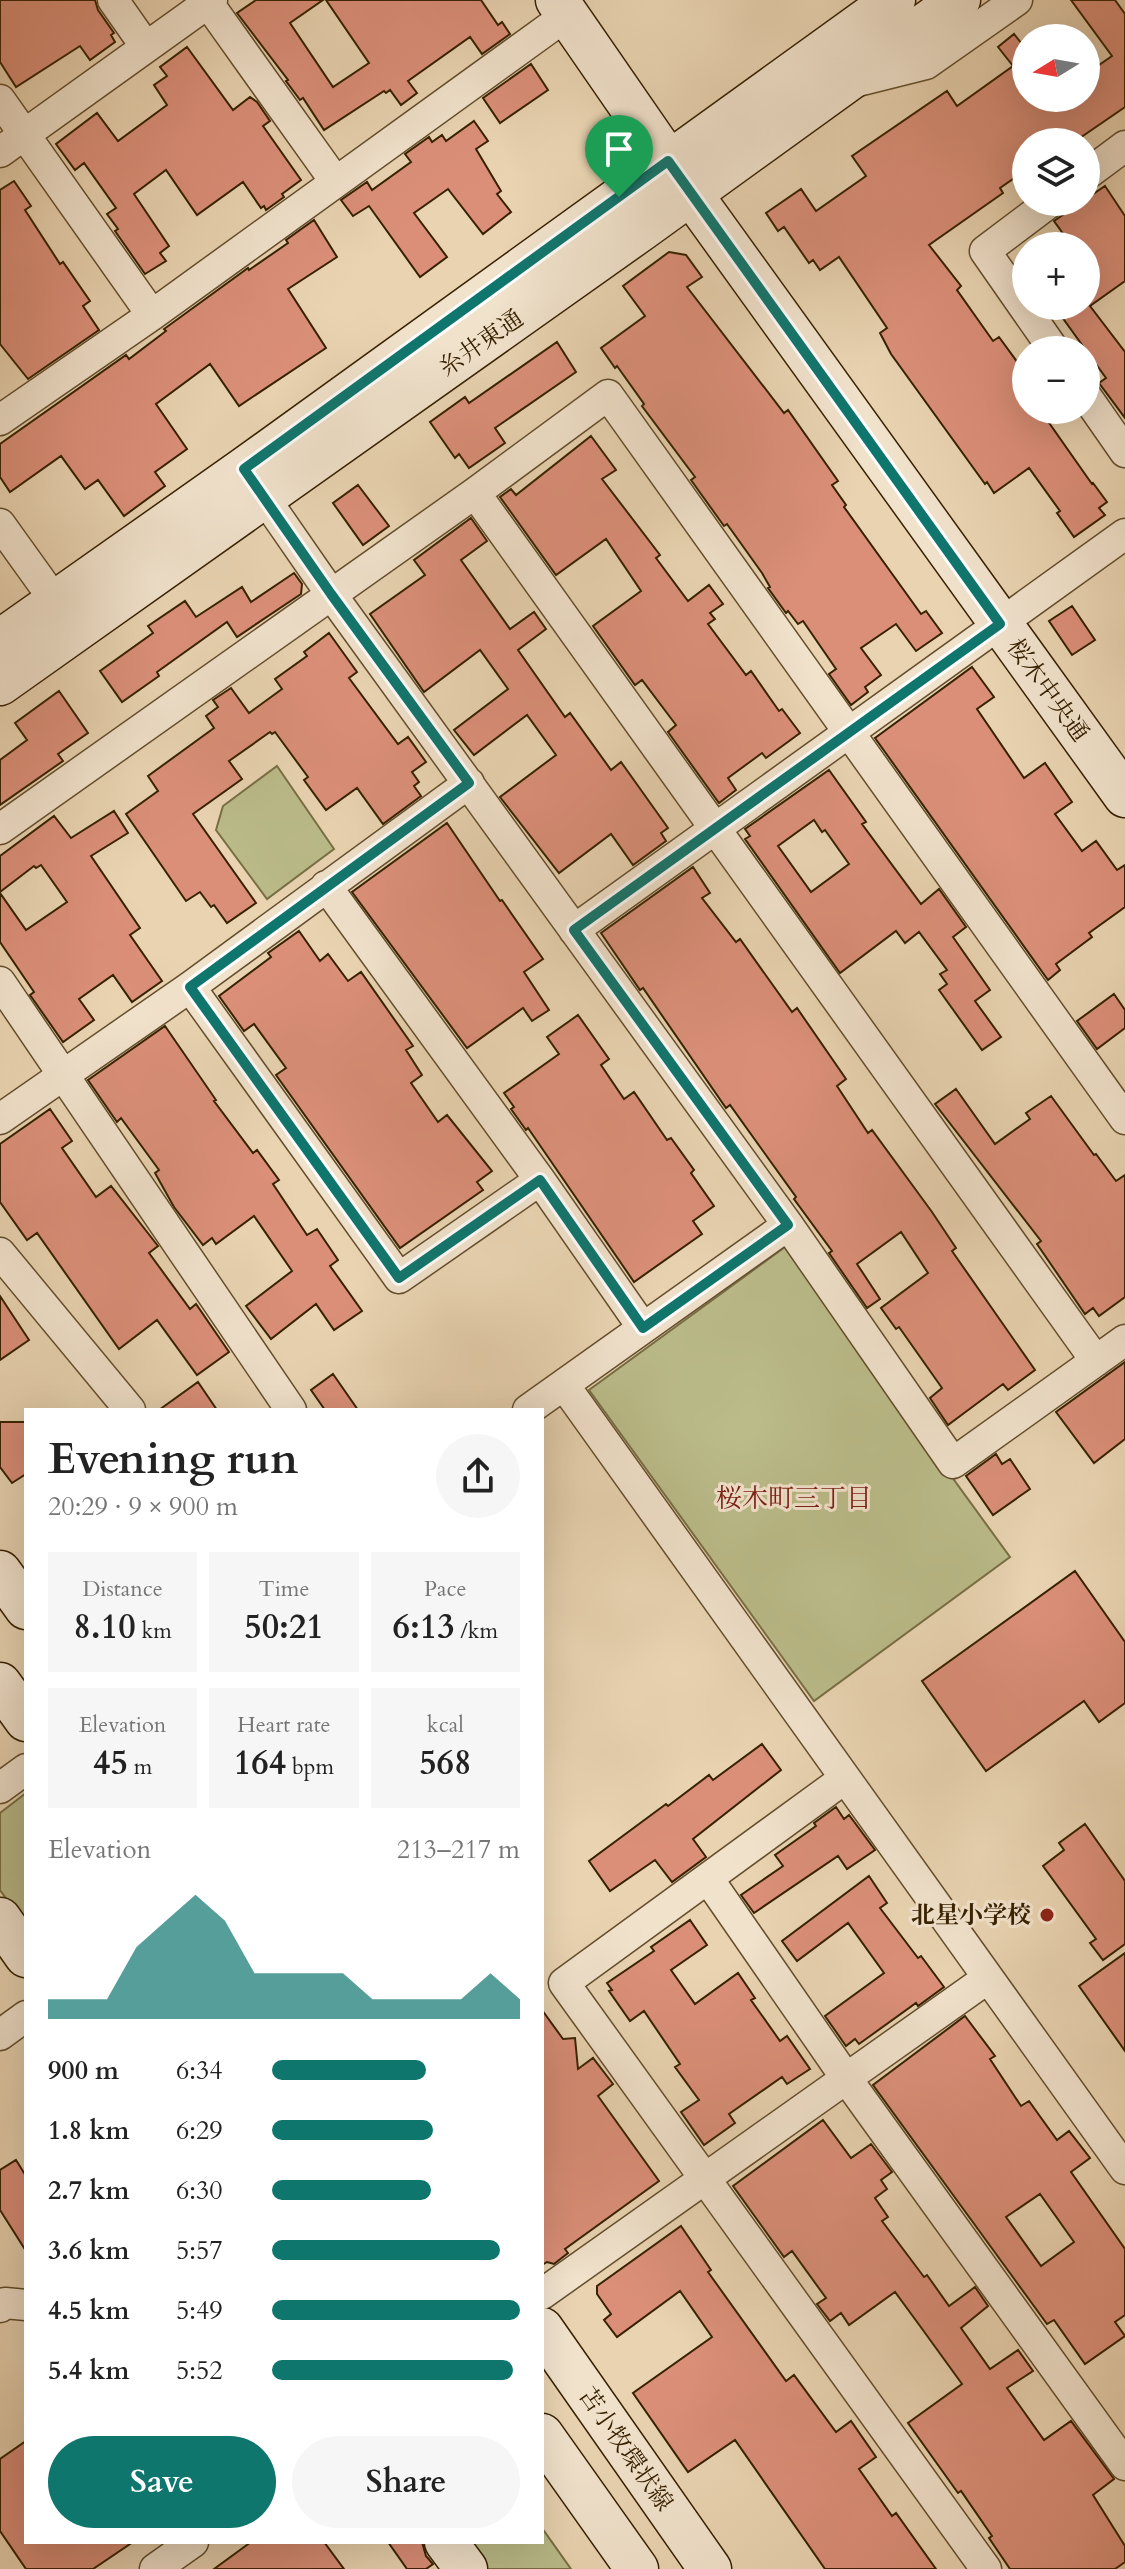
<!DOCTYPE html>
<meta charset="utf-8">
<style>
body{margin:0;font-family:Cardo,"Noto Serif JP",serif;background:#f6f6f6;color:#222;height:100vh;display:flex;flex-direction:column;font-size:30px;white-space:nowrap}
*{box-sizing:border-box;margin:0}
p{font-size:26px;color:#767676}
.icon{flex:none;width:44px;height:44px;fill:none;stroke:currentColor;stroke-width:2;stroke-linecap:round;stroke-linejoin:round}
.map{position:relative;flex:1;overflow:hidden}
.panel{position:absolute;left:24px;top:1408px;width:520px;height:1136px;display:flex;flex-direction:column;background:#fff;border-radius:0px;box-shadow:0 8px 32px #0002}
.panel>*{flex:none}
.needle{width:52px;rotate:259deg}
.fabs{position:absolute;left:1012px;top:24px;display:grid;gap:16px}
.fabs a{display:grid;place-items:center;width:88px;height:88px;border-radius:50%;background:#fff;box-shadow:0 8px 32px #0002;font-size:40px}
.pin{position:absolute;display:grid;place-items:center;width:68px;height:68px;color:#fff;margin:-82px -34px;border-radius:50% 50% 50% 0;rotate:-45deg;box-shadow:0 0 8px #0007}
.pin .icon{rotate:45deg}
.round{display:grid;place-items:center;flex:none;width:84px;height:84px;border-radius:42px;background:#f6f6f6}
.overview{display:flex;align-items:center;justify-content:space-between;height:136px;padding:0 24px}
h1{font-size:44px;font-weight:600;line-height:60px}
.stats{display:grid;grid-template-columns:repeat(3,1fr);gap:12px;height:136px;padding:8px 24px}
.stats div{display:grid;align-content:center;border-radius:0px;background:#f6f6f6;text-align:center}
.stats b{font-size:34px;font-weight:600}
.stats small{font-size:22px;font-weight:400}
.stats p{font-size:22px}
.chart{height:224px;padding:16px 24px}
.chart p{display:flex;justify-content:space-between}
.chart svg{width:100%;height:144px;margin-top:8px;fill:#0f766e;opacity:.7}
.action{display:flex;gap:16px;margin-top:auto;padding:16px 24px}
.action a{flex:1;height:92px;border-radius:48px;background:#0f766e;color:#fff;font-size:32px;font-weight:600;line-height:92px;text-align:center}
.action a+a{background:#f6f6f6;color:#222}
ul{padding:0 24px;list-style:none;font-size:26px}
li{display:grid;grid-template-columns:128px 96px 1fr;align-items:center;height:60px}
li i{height:20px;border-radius:10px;background:#0f766e}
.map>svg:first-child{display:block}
.green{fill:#babb89;stroke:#786e44;stroke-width:2}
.building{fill:#db8f79;stroke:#372100;stroke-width:2;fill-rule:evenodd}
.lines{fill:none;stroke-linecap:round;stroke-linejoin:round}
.street-casing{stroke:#644e2c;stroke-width:33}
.secondary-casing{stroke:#372100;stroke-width:45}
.street{stroke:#f1e2cc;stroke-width:30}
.secondary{stroke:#f1e2cc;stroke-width:42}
.route-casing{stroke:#fff;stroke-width:16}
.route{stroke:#0f766e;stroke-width:10}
.poi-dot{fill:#8f2418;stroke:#f1e2cc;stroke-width:3}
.labels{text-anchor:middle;stroke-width:6;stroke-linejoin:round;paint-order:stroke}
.street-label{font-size:24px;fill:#372100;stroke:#f1e2cc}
.poi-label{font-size:24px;font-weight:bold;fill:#372100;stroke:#f1e2cc;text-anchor:end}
.neighbourhood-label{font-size:26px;fill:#7a1f14;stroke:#f1e2cc}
</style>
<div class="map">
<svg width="1125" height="2569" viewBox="0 0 1125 2569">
<rect width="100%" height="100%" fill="#e9d3b1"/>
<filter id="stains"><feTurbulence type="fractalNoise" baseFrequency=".0025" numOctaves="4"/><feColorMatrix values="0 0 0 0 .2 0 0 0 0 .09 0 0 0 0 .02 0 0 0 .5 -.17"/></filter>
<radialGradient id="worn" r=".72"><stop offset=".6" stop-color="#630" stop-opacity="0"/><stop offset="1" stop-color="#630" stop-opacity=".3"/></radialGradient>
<!-- green -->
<path class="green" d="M277,766L334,849L267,899L216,830L223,806Z
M785,1247L1010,1557L814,1701L589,1390Z
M26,1793V1926L0,1890V1813Z
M542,2528L571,2569H485L466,2542H542Z"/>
<!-- building -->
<path class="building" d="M0,0H95L98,10L114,33L111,35L115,42L90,60L80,46L16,87L0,62Z
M256,0H323L290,23L333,87L369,63L326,0H481L498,25L502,22L510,34L482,54L470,37L408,81L417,93L401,105L390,90L386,93L384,91L324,130L303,98L300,100L286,81L288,80L237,13Z
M1071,0H1115L1125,14V107L1074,142H1026V170L1000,188L1003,193L929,245L961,286L957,290L993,341L999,337L1026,374V410H1040L1092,484L1093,483L1107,502L1099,508L1105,515L1074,537L1057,513L1060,511L1029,468L994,493L987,482L985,484L891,354L880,333L887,328L839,257L820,270L813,260L809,263L784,227L778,231L766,213L801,189L816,211L866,176L852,156L947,91L957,106L1013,66L998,47L1014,34L1026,49V98H1086V74L1112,56Z
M187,47L233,110L250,97L257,102L270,121L263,126L301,180L282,194L284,197L266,210L264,206L261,208L243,182L197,215L166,170L134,194L169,246L160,253L166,261L145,274L115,231L118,229L107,214L116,208L84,163L75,170L56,144L97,113L118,141L167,105L154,85L167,76L160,67Z
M531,64L548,90L500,123L483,98Z
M474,121L488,141L476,149L501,191L497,194L511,212L483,234L448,189L414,213L447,257L420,277L369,206L353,216L341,200L367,182L372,190L411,162L405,154L429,137L432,142L442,135L446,141Z
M14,181L31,206L25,210L60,264L63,262L90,301L83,306L99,330L28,379L0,344V190Z
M1105,186L1125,216V281L1090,306L1125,352V418L1099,383L1106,378L1054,306H1086V246H1072L1054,221L1082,202H1086V199Z
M314,220L337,257L288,289L326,348L239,406L210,364L156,404L187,449L155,472L165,486L124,516L98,480L85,489L61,456L10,492L0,477V444L126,355L129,359L166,331L164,329L248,268L249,270L288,243L286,240Z
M669,252L686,255L702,277L687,287L784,413L788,410L838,481L832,485L846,505L844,507L921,614L926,611L942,633L916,651L896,624L861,648L881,675L865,687L868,692L851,705L829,674L836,669L803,621L798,624L788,611L786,613L768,588L770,587L762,573L727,524L724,526L691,480L695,477L642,406L644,404L617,366L615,368L601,348L645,316L623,286Z
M557,342L576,372L495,428L505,443L469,468L459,454L455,458L430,422L465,397L469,403Z
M591,436L616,470L602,479L660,555L656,558L688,601L709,585L723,604L710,613L715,619L708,624L746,675L751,671L779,711L782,709L800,733L766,758L762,753L728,778L736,790L719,803L668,732L676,725L642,680L635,685L593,626L641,591L606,539L556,575L500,497L511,489L516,495Z
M358,485L389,526L363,545L333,503Z
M471,518L487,541L461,560L510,629L534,612L546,629L518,650L565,717L570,713L611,770L621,762L668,828L661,833L666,841L633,865L611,834L559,873L500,797L556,755L527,715L474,755L454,730L508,689L480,650L424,692L370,614L425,575L414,560Z
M294,573L302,584L301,594L237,637L227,622L157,672L159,676L122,702L100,671L153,633L148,626L185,601L196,617L242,587L251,602Z
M1072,606L1095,640L1072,655L1049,621Z
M329,633L357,672L349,678L398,744L408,737L426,762L412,772L419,782L414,786L421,796L383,824L357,788L326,810L304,780L308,777L275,732L272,734L270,732L229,761L242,779L193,814L256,903L227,923L214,905L211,907L200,892L186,901L126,814L158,791L148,776L214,728L206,716L218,707L213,700L231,688L249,713L282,689L275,679L307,656L304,652Z
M972,667L994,697L977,709L1024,778L1045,763L1072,802L1055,814L1082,851L1096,841L1117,870L1125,865V907L1089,933L1092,937L1056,964L1060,970L1048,980L875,738Z
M59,691L88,733L58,754L63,761L0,805V760L27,740L15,723Z
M829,770L866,822L862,824L921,904L939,889L966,927L953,937L990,990L975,1001L1001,1037L982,1050L939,990L947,984L940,974L947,970L919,932L905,943L896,931L840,973L745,839L750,836L745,829ZM814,820L822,832L825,830L849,864L811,892L778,846Z
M114,811L128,833L91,856L140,928L130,935L162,981L132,1002L113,975L79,999L94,1020L63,1042L30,995L34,992L0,942V893L26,930L67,902L41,865L36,868L34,866L0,892V856L54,816L71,838Z
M447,823L500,901L502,900L543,959L524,972L549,1010L532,1021L523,1008L467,1048L352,892Z
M693,867L710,893L702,898L736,942L740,939L792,1012L797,1008L846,1079L837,1086L868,1133L872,1130L932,1212L956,1248L952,1251L1035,1370L1008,1390L1003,1384L948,1425L930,1398L942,1388L899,1327L896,1329L881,1308L928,1273L901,1232L857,1264L880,1299L867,1308L829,1253L832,1251L794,1199L796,1197L730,1105L726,1108L643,988L640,990L601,933Z
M299,931L320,961L328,954L348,981L361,972L413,1046L406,1050L422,1075L411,1083L438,1122L447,1115L492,1171L477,1182L483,1190L400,1248L276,1075L286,1068L254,1024L244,1031L219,996L271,957L268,953Z
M1114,994L1125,1010V1028L1097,1049L1077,1021Z
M578,1015L609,1059L601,1065L624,1099L634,1092L667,1140L671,1138L694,1170L691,1173L714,1206L693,1221L702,1234L634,1282L528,1128L526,1130L511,1109L514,1107L504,1093L559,1054L547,1037Z
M165,1026L216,1100L214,1101L253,1153L257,1150L279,1180L273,1184L307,1235L317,1229L338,1260L330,1266L362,1311L334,1330L316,1304L271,1339L246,1306L292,1271L254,1216L216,1244L212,1238L203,1245L174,1207L155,1173L159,1170L121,1118L117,1122L88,1080Z
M956,1089L995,1144L1030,1119L1026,1113L1051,1096L1094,1155L1096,1154L1116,1181L1125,1175V1297L1099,1316L1093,1308L1085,1314L1037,1244L1041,1241L935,1104Z
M50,1109L72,1141L62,1148L96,1197L111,1186L158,1246L149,1253L190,1309L196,1304L229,1352L197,1375L157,1320L119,1349L37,1233L27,1240L0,1202V1144Z
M0,1296L29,1340L0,1360Z
M1125,1362V1439L1094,1463L1056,1412Z
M333,1374L358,1410H325L311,1390Z
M198,1382L217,1410H159Z
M0,1422H26V1474L12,1483L0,1467Z
M996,1454L1002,1464L1010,1459L1030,1489L993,1515L966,1476Z
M1075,1571L1125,1642V1703L1099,1722L1084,1701L986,1771L922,1681Z
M762,1744L781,1770L693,1839L706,1857L672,1882L655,1860L610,1891L589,1861L666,1804L668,1806L709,1775L713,1780Z
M836,1807L844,1819L849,1815L875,1850L847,1869L838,1856L754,1913L741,1895L783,1866L775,1855L816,1826L814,1823Z
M1085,1824L1125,1881V1944L1103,1960L1090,1943L1096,1939L1043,1866L1064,1850L1059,1843Z
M869,1876L887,1903L880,1908L918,1958L921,1956L944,1987L918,2006L916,2003L859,2044L855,2039L846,2046L825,2016L884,1973L848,1923L797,1961L782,1941Z
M690,1920L707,1945L671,1970L695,2004L738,1973L755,1998L751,2000L780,2041L787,2036L810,2069L787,2084L782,2077L729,2114L735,2123L704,2145L681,2112L699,2100L675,2067L680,2064L644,2011L630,2021L609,1991L612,1990L607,1983L654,1951L651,1947Z
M1125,1953V2051L1079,1986Z
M542,2010L563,2039L575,2038L578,2069L593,2058L613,2084L598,2096L659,2181L565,2249L568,2253L554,2264L547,2262L542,2265Z
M965,2016L995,2056L990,2059L1021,2106L1029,2101L1057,2140L1069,2131L1090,2158L1071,2172L1125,2249V2315L1115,2322L1125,2336L1085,2364L1054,2320L1047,2324L873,2085ZM1040,2194L1074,2242L1041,2266L1006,2217Z
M823,2120L851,2158L871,2144L892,2172L881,2180L887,2189L875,2198L888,2217L882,2221L924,2277L927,2275L949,2306L975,2287L988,2306L961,2328L990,2369L1018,2350L1033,2371L1007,2388L1044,2440L1071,2421L1114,2479L1093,2495L1125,2546V2562L1115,2569H1010L989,2538L992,2536L961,2491L958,2493L908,2423L962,2384L920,2326L895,2292L849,2325L841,2313L830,2321L817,2304L826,2298L792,2251L784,2257L733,2186Z
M16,2160L26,2176V2251L0,2210V2170Z
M681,2226L711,2270L708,2272L786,2381L794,2375L836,2432L851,2421L876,2457L859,2469L892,2516L896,2513L936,2569H825L735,2440L688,2472L633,2393L712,2337L680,2291L617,2337L604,2320L611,2314L597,2294V2286Z
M26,2441V2542H133L93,2569H26L0,2531V2459Z
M251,2542H324L344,2569H214Z
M388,2542H422L426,2556L433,2564L426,2569H407Z"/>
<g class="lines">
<defs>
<path id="street" d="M113,0L146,47
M208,3L335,181
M858,81L926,64L1017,0
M0,100L152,315
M0,152L212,0
M1086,175L1125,146
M1050,202L985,251L1054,350
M1086,396L1125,452
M0,420L152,315L567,15
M252,480L331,594L788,1225L953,1463L1125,1340
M475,493L1096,1361
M0,524L66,616
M0,829L475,493L608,395L1125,1119
M326,886L540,1180L643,1328
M574,930L1125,534
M0,982L291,1410
M190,987L399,1278L540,1180
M0,1119L190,987L469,783
M0,1253L130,1410
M564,1385L1125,2169
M528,1410L788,1225
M844,1779L564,1983L986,2569
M0,1788L26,1769
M709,1880L846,2078L1125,2465
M0,2035L26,2016
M542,2294L988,1978
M0,2307L5,2303L26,2305
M155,2569L193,2542"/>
<path id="secondary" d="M557,0L691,194L1125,796
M0,641L244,469L894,0
M0,684L642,229L959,0
M0,1572L26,1608
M0,1684L26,1720
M0,1919L26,1956
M542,2329L710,2569
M542,2435L637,2569
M446,2542L466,2569"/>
</defs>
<!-- street casing -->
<use href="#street" class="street-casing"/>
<!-- secondary casing -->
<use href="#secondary" class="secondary-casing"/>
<!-- street -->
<use href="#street" class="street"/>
<!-- secondary -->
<use href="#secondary" class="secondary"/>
</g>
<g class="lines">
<defs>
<path id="route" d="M668,161L1000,624L574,930L788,1225L643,1328L540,1180L399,1278L190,987L469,783L331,594L244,469Z"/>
</defs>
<!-- route casing -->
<use href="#route" class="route-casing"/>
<!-- route -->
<use href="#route" class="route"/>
</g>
<!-- markers -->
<circle class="poi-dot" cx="1047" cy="1915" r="8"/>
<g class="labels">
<!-- street labels -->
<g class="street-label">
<text transform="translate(481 343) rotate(-35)" y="8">糸井東通</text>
<text transform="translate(1048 690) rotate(54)" y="8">桜木中央通</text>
<text transform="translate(626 2449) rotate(55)" y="8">苫小牧環状線</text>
</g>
<!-- poi labels -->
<g class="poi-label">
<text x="1031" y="1923">北星小学校</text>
</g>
<!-- neighbourhood labels -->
<g class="neighbourhood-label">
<text x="794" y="1507">桜木町三丁目</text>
</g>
</g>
<rect width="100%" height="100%" filter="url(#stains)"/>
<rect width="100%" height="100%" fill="url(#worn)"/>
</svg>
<div class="fabs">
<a><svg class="needle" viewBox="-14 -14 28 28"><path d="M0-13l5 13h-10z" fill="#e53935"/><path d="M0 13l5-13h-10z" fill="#767676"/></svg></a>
<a><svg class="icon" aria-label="layers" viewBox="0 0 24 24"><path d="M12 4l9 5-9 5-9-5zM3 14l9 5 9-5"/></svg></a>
<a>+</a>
<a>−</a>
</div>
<div class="pin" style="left:619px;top:197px;background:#1e9e55"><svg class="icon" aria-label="arrive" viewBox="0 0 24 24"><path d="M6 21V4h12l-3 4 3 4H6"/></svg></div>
<section class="panel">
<div class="overview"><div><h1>Evening run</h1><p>20:29 · 9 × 900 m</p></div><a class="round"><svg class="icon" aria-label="share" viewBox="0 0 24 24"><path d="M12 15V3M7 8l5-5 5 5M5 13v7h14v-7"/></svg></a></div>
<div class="stats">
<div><p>Distance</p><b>8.10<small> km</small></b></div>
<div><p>Time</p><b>50:21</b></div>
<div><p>Pace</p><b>6:13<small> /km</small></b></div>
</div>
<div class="stats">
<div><p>Elevation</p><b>45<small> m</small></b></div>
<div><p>Heart rate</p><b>164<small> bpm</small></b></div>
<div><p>kcal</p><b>568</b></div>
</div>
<div class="chart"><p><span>Elevation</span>213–217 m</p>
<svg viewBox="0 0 160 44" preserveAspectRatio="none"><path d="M0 44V38L10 38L20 38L30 22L40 14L50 6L60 14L70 30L80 30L90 30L100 30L110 38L120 38L130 38L140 38L150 30L160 38V44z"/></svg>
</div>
<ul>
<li><b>900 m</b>6:34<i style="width:62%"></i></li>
<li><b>1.8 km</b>6:29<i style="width:65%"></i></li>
<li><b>2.7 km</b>6:30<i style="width:64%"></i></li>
<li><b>3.6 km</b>5:57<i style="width:92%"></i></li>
<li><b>4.5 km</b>5:49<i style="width:100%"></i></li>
<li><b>5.4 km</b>5:52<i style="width:97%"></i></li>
</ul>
<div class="action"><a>Save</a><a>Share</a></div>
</section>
</div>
